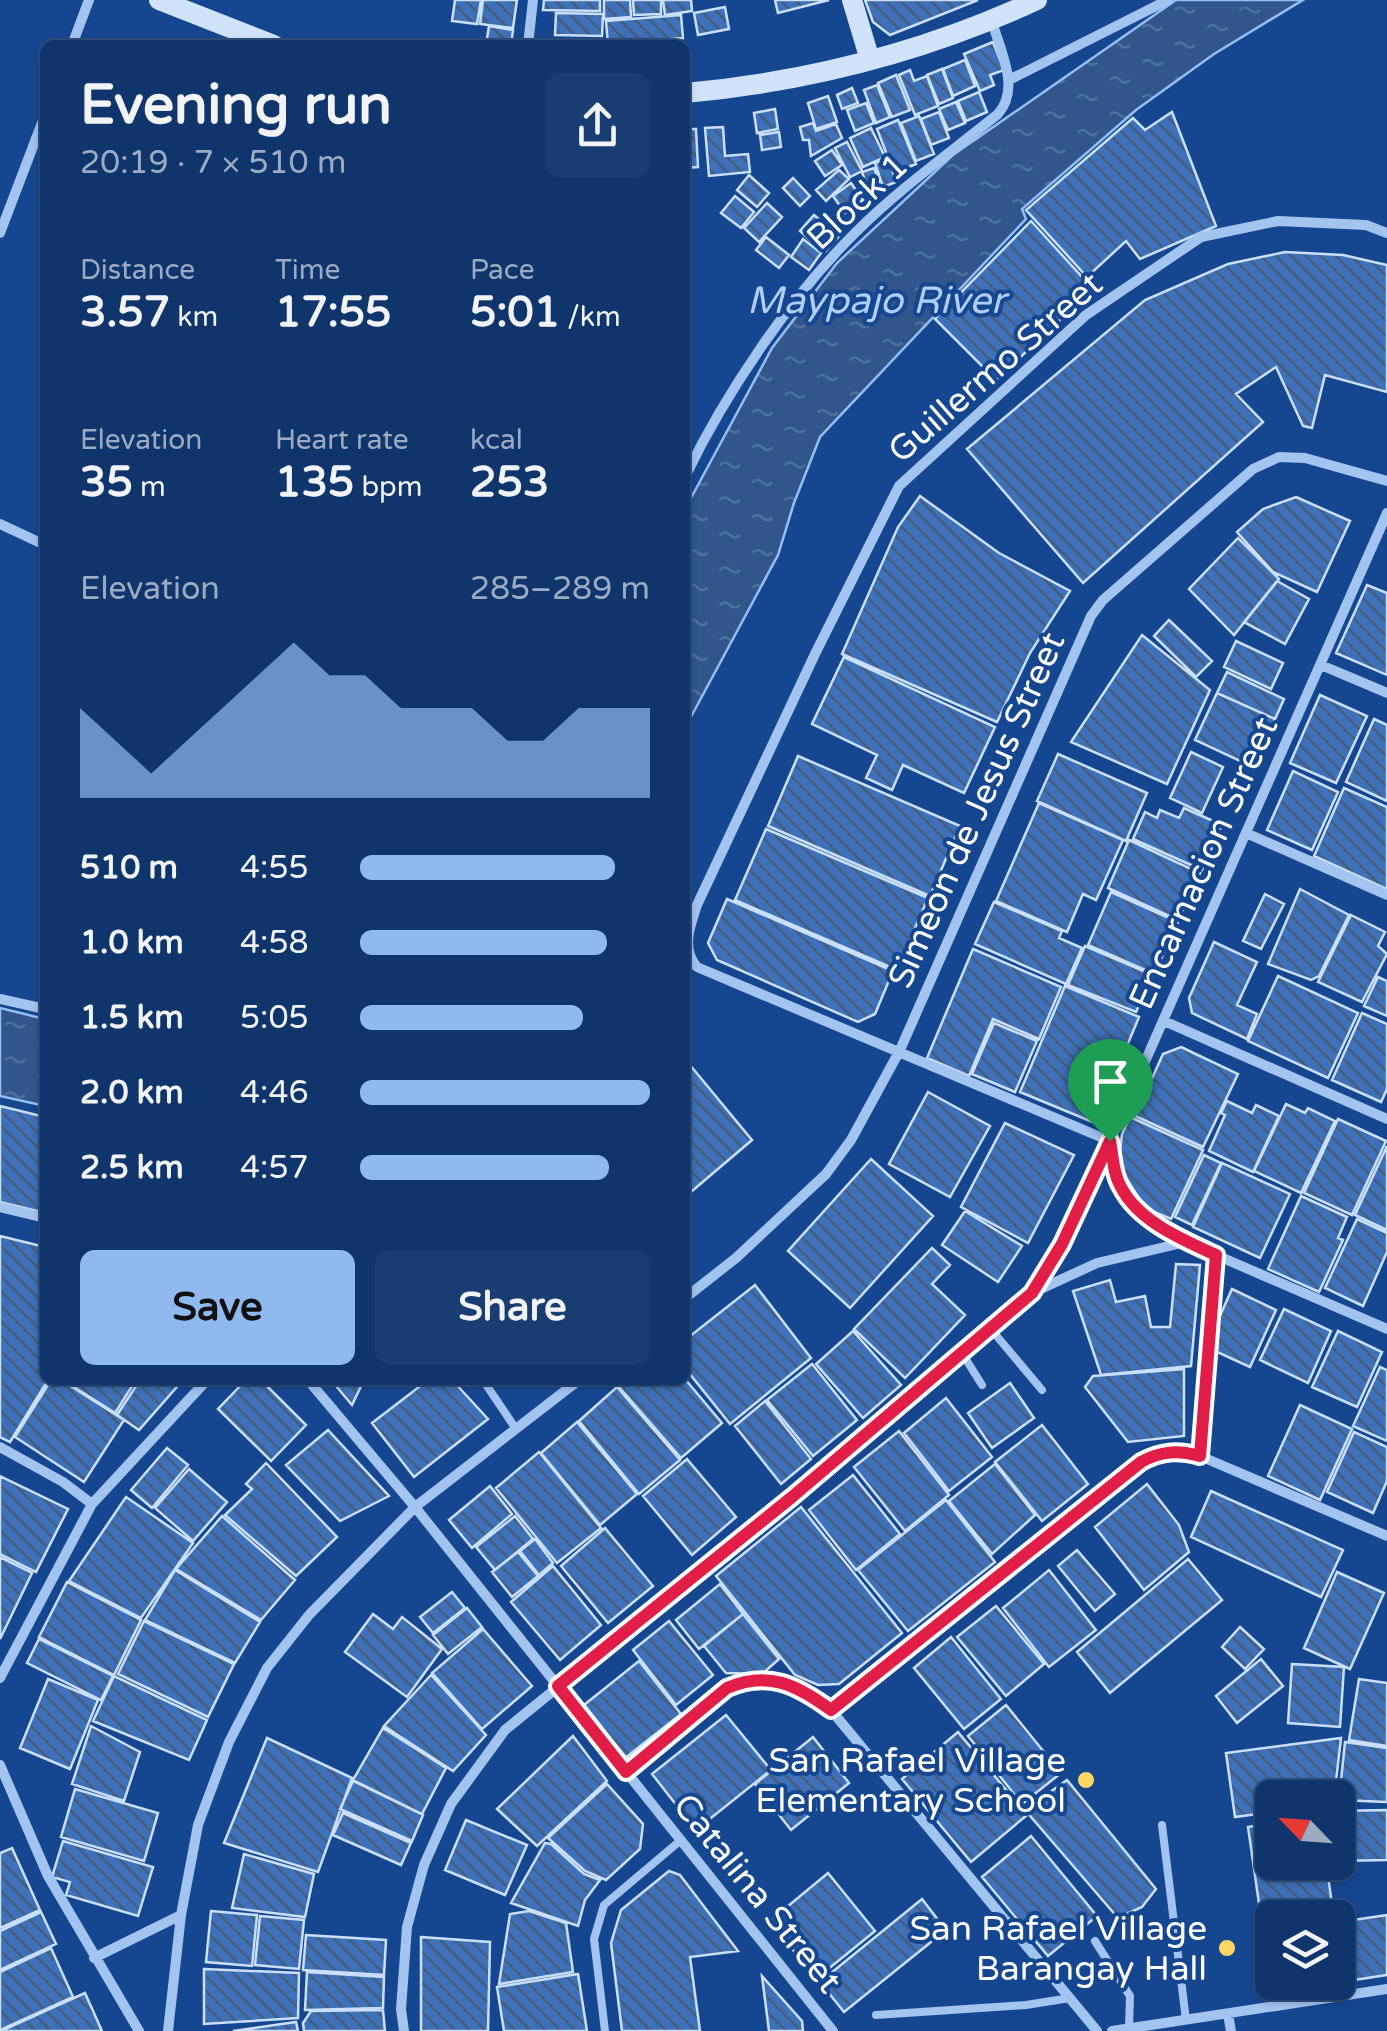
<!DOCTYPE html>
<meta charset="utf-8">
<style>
body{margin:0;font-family:"Varela Round",sans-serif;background:#193d72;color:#f1f3f6;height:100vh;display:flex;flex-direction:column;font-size:38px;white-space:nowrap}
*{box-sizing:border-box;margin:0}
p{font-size:32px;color:#9cabc2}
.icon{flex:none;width:55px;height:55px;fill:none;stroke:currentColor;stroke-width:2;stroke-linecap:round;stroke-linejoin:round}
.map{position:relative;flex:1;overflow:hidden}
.panel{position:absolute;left:40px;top:40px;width:650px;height:1345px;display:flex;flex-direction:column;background:#10356d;border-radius:15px;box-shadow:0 2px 8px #0004,0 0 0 2px #305080}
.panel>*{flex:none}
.needle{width:65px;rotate:295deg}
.tools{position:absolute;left:1255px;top:1780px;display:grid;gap:20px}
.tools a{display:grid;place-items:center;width:100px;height:100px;border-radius:15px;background:#10356d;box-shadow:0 2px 8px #0004,0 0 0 2px #305080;font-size:50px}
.pin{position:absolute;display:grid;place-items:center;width:85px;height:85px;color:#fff;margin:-102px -42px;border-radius:50% 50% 50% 0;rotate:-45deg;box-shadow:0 0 10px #0007}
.pin .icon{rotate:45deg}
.round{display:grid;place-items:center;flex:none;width:105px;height:105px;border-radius:15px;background:#193d72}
.summary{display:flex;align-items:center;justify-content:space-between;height:170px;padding:0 40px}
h1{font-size:55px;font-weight:700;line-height:75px}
.figures{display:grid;grid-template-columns:repeat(3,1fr);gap:15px;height:170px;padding:10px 40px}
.figures div{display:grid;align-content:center}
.figures b{font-size:42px;font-weight:700}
.figures small{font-size:28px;font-weight:400}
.figures p{font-size:28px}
.chart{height:280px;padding:20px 40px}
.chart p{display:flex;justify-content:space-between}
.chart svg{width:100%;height:180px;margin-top:10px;fill:#90b9f0;opacity:.7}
.primary-button{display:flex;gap:20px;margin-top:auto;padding:20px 40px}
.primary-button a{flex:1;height:115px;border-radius:15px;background:#90b9f0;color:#111;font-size:40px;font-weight:700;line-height:115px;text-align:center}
.primary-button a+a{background:#193d72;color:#f1f3f6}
ul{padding:0 40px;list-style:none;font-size:32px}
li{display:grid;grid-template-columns:160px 120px 1fr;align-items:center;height:75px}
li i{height:25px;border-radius:12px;background:#90b9f0}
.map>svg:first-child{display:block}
.water{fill:url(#water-ripples);stroke:#95bef4;stroke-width:2.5}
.building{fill:url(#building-back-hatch);stroke:#cadffc;stroke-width:2.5}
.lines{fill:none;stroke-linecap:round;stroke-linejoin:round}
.lane{stroke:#a3c3f1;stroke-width:8}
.street{stroke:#a3c3f1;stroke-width:10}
.secondary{stroke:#d1e2fb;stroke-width:20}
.route-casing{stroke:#fff;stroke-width:20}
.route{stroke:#e11d48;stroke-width:12}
.poi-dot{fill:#ffd762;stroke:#154791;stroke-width:4}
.labels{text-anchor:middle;stroke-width:8;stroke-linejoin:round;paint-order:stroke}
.street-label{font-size:35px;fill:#fff;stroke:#154791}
.poi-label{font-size:35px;fill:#fff;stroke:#154791;text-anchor:end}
.water-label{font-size:38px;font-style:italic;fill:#afcef8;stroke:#154791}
</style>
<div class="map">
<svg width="1387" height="2031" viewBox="0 0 1387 2031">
<defs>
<pattern id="water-ripples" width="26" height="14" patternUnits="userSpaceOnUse" patternTransform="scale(2.5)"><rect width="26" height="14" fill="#31568c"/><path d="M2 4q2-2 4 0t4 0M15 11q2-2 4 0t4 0" fill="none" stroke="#506f9d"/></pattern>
<pattern id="building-back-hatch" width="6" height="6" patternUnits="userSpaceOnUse" patternTransform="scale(2.5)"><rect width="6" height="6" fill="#3d71b9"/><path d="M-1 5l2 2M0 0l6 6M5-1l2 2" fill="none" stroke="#455d7d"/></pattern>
</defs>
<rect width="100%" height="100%" fill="#154791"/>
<!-- water -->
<path class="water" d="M1176,0H1303L1214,54L1136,110L1022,209L1026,219L820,437L794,503L778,555L685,728V509L772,348L837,263L953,155Z
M0,1008L45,1019V1106L0,1096Z"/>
<!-- building -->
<path class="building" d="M455,0H481L477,24L452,21Z
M483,0H517L513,28L480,24Z
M544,0H600V11L543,10Z
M604,0H630L631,17L604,19Z
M633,0H661V14L634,15Z
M663,0H691L692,11L665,15Z
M775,0H829L778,13Z
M865,0H978L890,35L873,22Z
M725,7L729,29L698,35L694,13Z
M556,13L603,14L602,36L555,35Z
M681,15L683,38L608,45L606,21Z
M489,26L513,30L511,45H486Z
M993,42L1004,70L990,75L994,85L980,91L964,54Z
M965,60L975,86L953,96L943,69Z
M942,69L953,98L939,104L927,75Z
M910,70L914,81L927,76L938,106L915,115L899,75Z
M896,75L910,110L892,117L878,83Z
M877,85L890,117L876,123L864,90Z
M852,88L858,103L842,109L837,95Z
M979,92L987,112L966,121L958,101Z
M828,96L837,122L816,129L808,103Z
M956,102L965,123L948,130L939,109Z
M866,103L874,123L855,131L847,110Z
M775,109L778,129L757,133L754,113Z
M939,112L949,138L931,145L921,119Z
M1172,112L1216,226L1140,259L1126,241L1087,277L1026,210L1133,118L1145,130Z
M919,116L934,154L916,161L901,123Z
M898,120L916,164L894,173L877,129Z
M813,123L816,131L836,124L842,138L811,156L809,140H803L800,127Z
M723,127L725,156L748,154L750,172L709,176L705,128Z
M871,128L885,157L863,167L850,138Z
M685,129H696L698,167L685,168Z
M779,132L781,147L762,150L760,135Z
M847,142L862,171L850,177L835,148Z
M832,150L842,165L825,176L815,161Z
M888,158L896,182L883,187L875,163Z
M874,168L882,188L869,193L862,172Z
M839,170L849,179L826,201L816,190Z
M749,175L769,193L757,207L737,190Z
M793,178L810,196L800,206L783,188Z
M851,183L863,200L845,213L833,196Z
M735,196L754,212L741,228L721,213Z
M767,203L782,217L759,242L744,228Z
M814,215L826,225L811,241L800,231Z
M1031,221L1093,289L996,380L935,319Z
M829,224L841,234L826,251L814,240Z
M766,237L789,255L779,268L756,250Z
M803,239L821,253L809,270L791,257Z
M1285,252L1343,255L1387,265V392L1325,375L1312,428L1303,426L1276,367L1236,394L1263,422L1083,583L967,449L1145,300L1228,264Z
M920,496L999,553L1070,591L1030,653L997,722L842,654L898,527Z
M1296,497L1350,521L1317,592L1273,572L1237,532L1263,509Z
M1238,538L1279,579L1234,635L1189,589Z
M1277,581L1309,599L1285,644L1244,622Z
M1367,585L1387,593V675L1336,653Z
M1169,620L1212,661L1196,677L1154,636Z
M1142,635L1210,690L1167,784L1071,742Z
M1236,641L1283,663L1271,689L1224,667Z
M844,657L995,727L964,793L903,765L892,790L866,778L877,755L812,724Z
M1227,672L1284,699L1275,719L1217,693Z
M1217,693L1275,719L1253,767L1195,740Z
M1320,695L1367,716L1336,783L1290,763Z
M1374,719L1387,725V801L1346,782Z
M1191,752L1223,767L1202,813L1170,798Z
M1058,754L1147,793L1126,841L1037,801Z
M798,756L960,826L930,896L768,826Z
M1293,771L1338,792L1312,850L1267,830Z
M1344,788L1387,807V889L1314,856Z
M1039,803L1123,840L1096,900L1083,894L1067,932L996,901Z
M1184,808L1222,825L1202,870L1133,839L1145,812L1157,818L1160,810L1179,818Z
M766,829L928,898L897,970L735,900Z
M1129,840L1200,873L1178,920L1108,888Z
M1300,889L1349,915L1319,976L1311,980L1268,964Z
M1111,892L1178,922L1154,974L1088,945Z
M1265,894L1284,904L1261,949L1243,941Z
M727,899L893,971L875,1014L858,1022L717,960L708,943Z
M994,902L1062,931L1059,938L1082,948L1066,984L975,944Z
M1351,915L1385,932L1378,946L1387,954L1362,1002L1318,982Z
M1214,942L1257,962L1237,1005L1257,1014L1247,1039L1192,1013L1189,998Z
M1085,946L1153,975L1136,1012L1068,985Z
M973,949L1061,987L1039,1039L993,1019L969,1076L927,1058Z
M1278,976L1358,1013L1328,1078L1248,1041Z
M1378,977L1387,981V1016L1364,1006Z
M1065,986L1139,1017L1095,1123L1020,1092Z
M1362,1013L1387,1024V1089L1381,1102L1332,1080Z
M994,1023L1037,1041L1015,1092L972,1074Z
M1181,1047L1238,1074L1203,1147L1135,1116L1163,1054Z
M685,1059L752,1140L685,1197Z
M928,1092L990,1126L950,1197L889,1164Z
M1227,1101L1252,1113L1256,1105L1279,1116L1253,1172L1209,1151L1225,1115L1221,1113Z
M1286,1104L1305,1113L1308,1108L1335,1121L1301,1193L1254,1171Z
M0,1106L45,1117V1213L0,1202Z
M1130,1117L1203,1150L1171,1219L1145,1208L1123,1173L1120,1151L1122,1134Z
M1338,1119L1386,1141L1352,1215L1304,1193Z
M1005,1123L1074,1155L1028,1243L961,1207Z
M1387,1146V1230L1355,1215Z
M1204,1155L1221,1163L1192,1225L1175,1217Z
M871,1159L933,1216L850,1308L788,1251Z
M1222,1163L1290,1194L1260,1258L1193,1227Z
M1301,1196L1347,1217L1338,1238L1343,1240L1319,1292L1268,1269Z
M965,1211L1022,1246L998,1282L942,1245Z
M1357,1219L1387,1233V1252L1363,1306L1325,1288Z
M0,1236L45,1247V1380H48L10,1442L0,1437Z
M932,1248L950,1265L932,1284L965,1315L905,1378L854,1329Z
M1176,1264L1200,1265L1191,1366L1101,1375L1073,1291L1110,1280L1116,1302L1145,1296L1151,1327H1170Z
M755,1285L811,1358L730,1424L685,1368V1340Z
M1232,1289L1276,1310L1250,1367L1206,1347Z
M1284,1309L1331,1331L1308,1383L1260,1360Z
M853,1331L901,1385L863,1418L816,1364Z
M1338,1331L1382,1352L1357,1407L1312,1387Z
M812,1364L857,1420L813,1456L767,1400Z
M1380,1367L1387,1370V1441L1353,1426Z
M1184,1369V1436L1128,1442L1085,1387L1093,1376Z
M685,1379L722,1423L681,1458L619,1387L627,1380Z
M51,1380H61L124,1420L84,1482L15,1437Z
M63,1380H136L115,1413Z
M140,1380H183L139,1430L117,1415Z
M246,1380H261L306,1425L271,1461L218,1409Z
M331,1380H364L352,1405Z
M428,1380H452L488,1419L414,1477L372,1423Z
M1010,1383L1034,1418L992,1448L968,1413Z
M617,1387L680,1460L639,1494L579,1421Z
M946,1398L992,1457L949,1491L904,1433Z
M765,1401L811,1459L781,1484L735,1426Z
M1300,1405L1352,1429L1320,1500L1268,1476Z
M577,1422L637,1494L600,1525L541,1453Z
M1042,1425L1088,1484L1042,1521L995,1462Z
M328,1430L389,1496L340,1521L286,1465Z
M899,1431L949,1495L905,1531L854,1467Z
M1354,1432L1387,1447V1481L1373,1513L1327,1492Z
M167,1448L188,1465L152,1508L131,1490Z
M539,1452L601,1528L557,1563L496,1488Z
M687,1459L736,1517L692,1555L643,1496Z
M266,1463L337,1537L296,1576L225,1515L252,1489L246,1484Z
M995,1464L1035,1515L992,1554L949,1501Z
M189,1469L227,1502L193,1541L155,1508Z
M853,1475L900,1534L856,1570L809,1510Z
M0,1476L68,1509L36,1572L0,1554Z
M1147,1484L1179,1525L1189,1552L1144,1590L1095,1527Z
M490,1486L512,1514L472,1548L449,1520Z
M1211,1491L1343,1550L1321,1597L1191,1537Z
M126,1497L193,1543L141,1618L69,1581Z
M946,1500L995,1562L908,1631L858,1570Z
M801,1507L902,1633L839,1684L818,1685L795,1675L716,1576Z
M222,1516L295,1580L261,1620L176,1569Z
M515,1516L533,1539L495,1570L476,1547Z
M605,1528L653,1586L608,1623L561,1566Z
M535,1539L553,1563L539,1575L520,1551Z
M1077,1550L1115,1594L1095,1611L1058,1566Z
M518,1552L538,1576L512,1597L492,1572Z
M0,1557L32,1573L0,1639Z
M1188,1559L1222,1600L1110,1693L1077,1652Z
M553,1566L601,1625L560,1660L511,1602Z
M175,1570L260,1622L235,1663L145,1620Z
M1049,1570L1096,1630L1049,1667L1003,1608Z
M1337,1572L1384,1593L1350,1669L1304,1648Z
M67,1582L141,1620L114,1675L39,1637Z
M720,1584L743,1614L699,1649L676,1620Z
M452,1592L465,1608L433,1633L420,1617Z
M996,1606L1044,1664L1006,1696L957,1637Z
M467,1608L482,1627L448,1654L433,1635Z
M373,1614L393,1629L402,1617L442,1649L407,1697L345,1652Z
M743,1614L779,1659L762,1674L726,1673L704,1646Z
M144,1621L234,1664L208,1717L118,1674Z
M669,1621L713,1675L676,1705L633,1650Z
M1240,1627L1264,1649L1245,1669L1222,1647Z
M483,1629L532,1686L482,1729L432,1673Z
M951,1637L1001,1699L964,1729L914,1668Z
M39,1639L113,1676L101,1700L27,1663Z
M1261,1659L1283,1686L1237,1723L1216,1696Z
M639,1661L681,1714L625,1758L584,1705Z
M1292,1664L1344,1667L1340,1727L1288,1723Z
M431,1675L486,1735L453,1771L384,1726Z
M114,1676L207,1720L189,1760L93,1721Z
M48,1679L98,1700L70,1769L20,1748Z
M1359,1679L1387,1683V1746L1349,1740Z
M1006,1705L1061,1773L1022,1804L968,1736Z
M726,1715L771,1770L696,1830L652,1774Z
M91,1726L140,1752L124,1801L72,1784Z
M383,1728L446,1768L422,1814L353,1780Z
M958,1732L1027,1815L971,1862L902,1779Z
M573,1736L607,1781L537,1846L497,1809Z
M813,1737L849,1783L791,1830L755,1784Z
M267,1738L352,1778L318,1872L224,1843Z
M1341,1738L1334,1798H1272V1812L1235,1817L1226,1753Z
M1345,1742L1387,1748V1802L1339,1800Z
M1067,1780L1156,1889L1142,1907L1118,1918L1025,1810Z
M353,1781L423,1815L412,1841L340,1809Z
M607,1784L643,1824L640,1849L606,1880L585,1871L548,1838Z
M75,1789L158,1813L144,1861L61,1837Z
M1387,1810V1860L1338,1861V1811Z
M343,1813L411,1843L401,1865L333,1835Z
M466,1820L527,1845L505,1895L445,1870Z
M1272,1823V1862H1326L1334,1918H1272V1982H1305L1271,1987L1248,1827Z
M1031,1836L1097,1916L1048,1956L982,1877Z
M63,1841L153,1867L138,1916L66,1895L70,1882L52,1877Z
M545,1843L551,1844L584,1874L600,1880L585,1900L578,1926L511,1903Z
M12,1848L40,1910L0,1928V1853Z
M244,1854L314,1874L305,1917L232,1908Z
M669,1871L680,1875L738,1951L690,1957L700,2031H622L611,1943L621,1910Z
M828,1873L875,1931L816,1979L770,1921Z
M922,1899L946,1930L844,2012L820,1982Z
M211,1911L257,1915L252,1966L206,1962Z
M529,1911L566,1923L573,1972L499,1984L510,1914Z
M41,1912L56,1944L0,1970V1931Z
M1387,1915V1975L1354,1980L1346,1921Z
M260,1916L304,1920L299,1969L255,1965Z
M306,1935L386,1940L384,1975L303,1970Z
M421,1937L490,1942L488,2031H421Z
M51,1948L73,1997L0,2030V1972Z
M204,1969L299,1973L298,2018L204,2024Z
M307,1972L384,1977L383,2008L305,2010Z
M578,1974L587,2031H504L497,1987Z
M762,1976L802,2021L803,2031H769Z
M85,1993L102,2031H1Z
M383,2010L385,2031H304L303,2023L311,2011Z
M296,2022L298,2031H233Z"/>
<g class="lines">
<!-- lane -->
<path class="lane" d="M990,1328L1042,1390
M962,1353L982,1385
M483,1380L516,1429
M1200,1456L1216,1255
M1162,1825L1186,2020
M1095,1941L1130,1996L1129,2028
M876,2015L1026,2005L1070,1998
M605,2031L594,1939L604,1905L681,1840"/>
<!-- street -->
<path class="street" d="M72,45L89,0
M528,45L533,0
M1009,80L1168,0
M0,233L45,115
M685,477C725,394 790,297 856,232C899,189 951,152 998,114C1021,88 1000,51 992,21
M0,524L45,545
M1321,665L1387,693
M1246,833L1387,895
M0,999L45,1009
M1164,1021L1387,1119
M1110,1141L697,967C681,949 690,926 697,905L815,654L899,486L1086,315L1201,237L1278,221L1366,225L1387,233
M1111,1142C1119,1199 1140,1212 1186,1242
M0,1207L45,1218
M1032,1293L1097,1263L1186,1242L1387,1329
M685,1298L736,1258L826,1174L851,1140L900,1050L1091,616L1103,600L1253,469L1279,457L1305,458L1387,481
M308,1380L415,1507L833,2031
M0,1447L63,1482L92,1504
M0,1678L92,1504L207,1380
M831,1710L1141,1462C1161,1451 1177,1450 1200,1456L1387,1536
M0,1765L48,1876L139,2031
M626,1772L727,1688C768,1670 797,1684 831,1710L1097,2031
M94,1958L181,1915
M1228,2014L1231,2031
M168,2031L181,1915L198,1825L229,1742L267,1668L309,1615L415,1507L579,1380
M404,2031L401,2009L407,1927L424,1865L451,1804L505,1730L792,1497L1032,1293L1062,1244L1110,1141L1387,513
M1112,2031L1387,1989"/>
<!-- secondary -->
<path class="secondary" d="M159,0L274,45
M852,0L870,60
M685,93C806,82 927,51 1037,0"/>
</g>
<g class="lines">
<defs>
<path id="route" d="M1110,1141C1113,1156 1113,1174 1121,1187C1138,1221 1183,1240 1216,1255L1200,1456C1177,1450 1161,1451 1141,1462L831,1710C797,1685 768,1670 727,1688L626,1772L558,1686L792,1497L1032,1293L1062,1244Z"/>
</defs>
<!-- route casing -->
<use href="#route" class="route-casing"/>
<!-- route -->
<use href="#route" class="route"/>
</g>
<!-- markers -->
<g class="poi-dot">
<circle cx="1086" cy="1780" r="10"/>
<circle cx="1227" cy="1948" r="10"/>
</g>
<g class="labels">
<!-- street labels -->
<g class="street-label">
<text transform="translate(857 201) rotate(-43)" y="12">Block 1</text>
<text transform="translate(995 367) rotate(-41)" y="12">Guillermo Street</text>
<text transform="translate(976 810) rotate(-66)" y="12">Simeon de Jesus Street</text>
<text transform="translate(1203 863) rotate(-66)" y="12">Encarnacion Street</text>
<text transform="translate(758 1893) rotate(51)" y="12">Catalina Street</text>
</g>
<!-- poi labels -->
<g class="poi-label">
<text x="1066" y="1772">San Rafael Village<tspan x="1066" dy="40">Elementary School</tspan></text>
<text x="1207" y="1940">San Rafael Village<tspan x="1207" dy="40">Barangay Hall</tspan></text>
</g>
<!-- water labels -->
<g class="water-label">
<text x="876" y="313">Maypajo River</text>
</g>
</g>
</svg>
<div class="tools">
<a><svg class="needle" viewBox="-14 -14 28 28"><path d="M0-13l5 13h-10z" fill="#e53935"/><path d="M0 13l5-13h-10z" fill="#9cabc2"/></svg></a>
<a><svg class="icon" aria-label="layers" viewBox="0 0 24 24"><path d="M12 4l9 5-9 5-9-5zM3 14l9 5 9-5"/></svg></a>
</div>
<div class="pin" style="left:1110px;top:1141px;background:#1e9e55"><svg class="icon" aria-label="arrive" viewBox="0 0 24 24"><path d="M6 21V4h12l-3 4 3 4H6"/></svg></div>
<section class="panel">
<div class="summary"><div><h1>Evening run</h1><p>20:19 · 7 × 510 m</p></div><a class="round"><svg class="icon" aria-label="share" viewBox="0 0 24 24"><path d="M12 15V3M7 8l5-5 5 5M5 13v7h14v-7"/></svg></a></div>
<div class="figures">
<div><p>Distance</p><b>3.57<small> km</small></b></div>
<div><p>Time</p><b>17:55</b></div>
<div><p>Pace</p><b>5:01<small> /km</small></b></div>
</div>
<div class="figures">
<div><p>Elevation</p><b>35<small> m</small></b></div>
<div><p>Heart rate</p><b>135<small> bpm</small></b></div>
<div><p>kcal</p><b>253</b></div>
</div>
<div class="chart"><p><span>Elevation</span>285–289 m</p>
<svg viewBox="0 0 160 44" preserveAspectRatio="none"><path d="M0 44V22L10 30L20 38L30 30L40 22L50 14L60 6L70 14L80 14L90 22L100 22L110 22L120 30L130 30L140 22L150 22L160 22V44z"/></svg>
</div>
<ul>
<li><b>510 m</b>4:55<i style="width:88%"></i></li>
<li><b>1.0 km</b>4:58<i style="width:85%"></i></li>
<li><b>1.5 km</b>5:05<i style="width:77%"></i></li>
<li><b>2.0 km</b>4:46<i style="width:100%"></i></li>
<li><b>2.5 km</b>4:57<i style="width:86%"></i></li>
</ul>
<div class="primary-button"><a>Save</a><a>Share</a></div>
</section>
</div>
